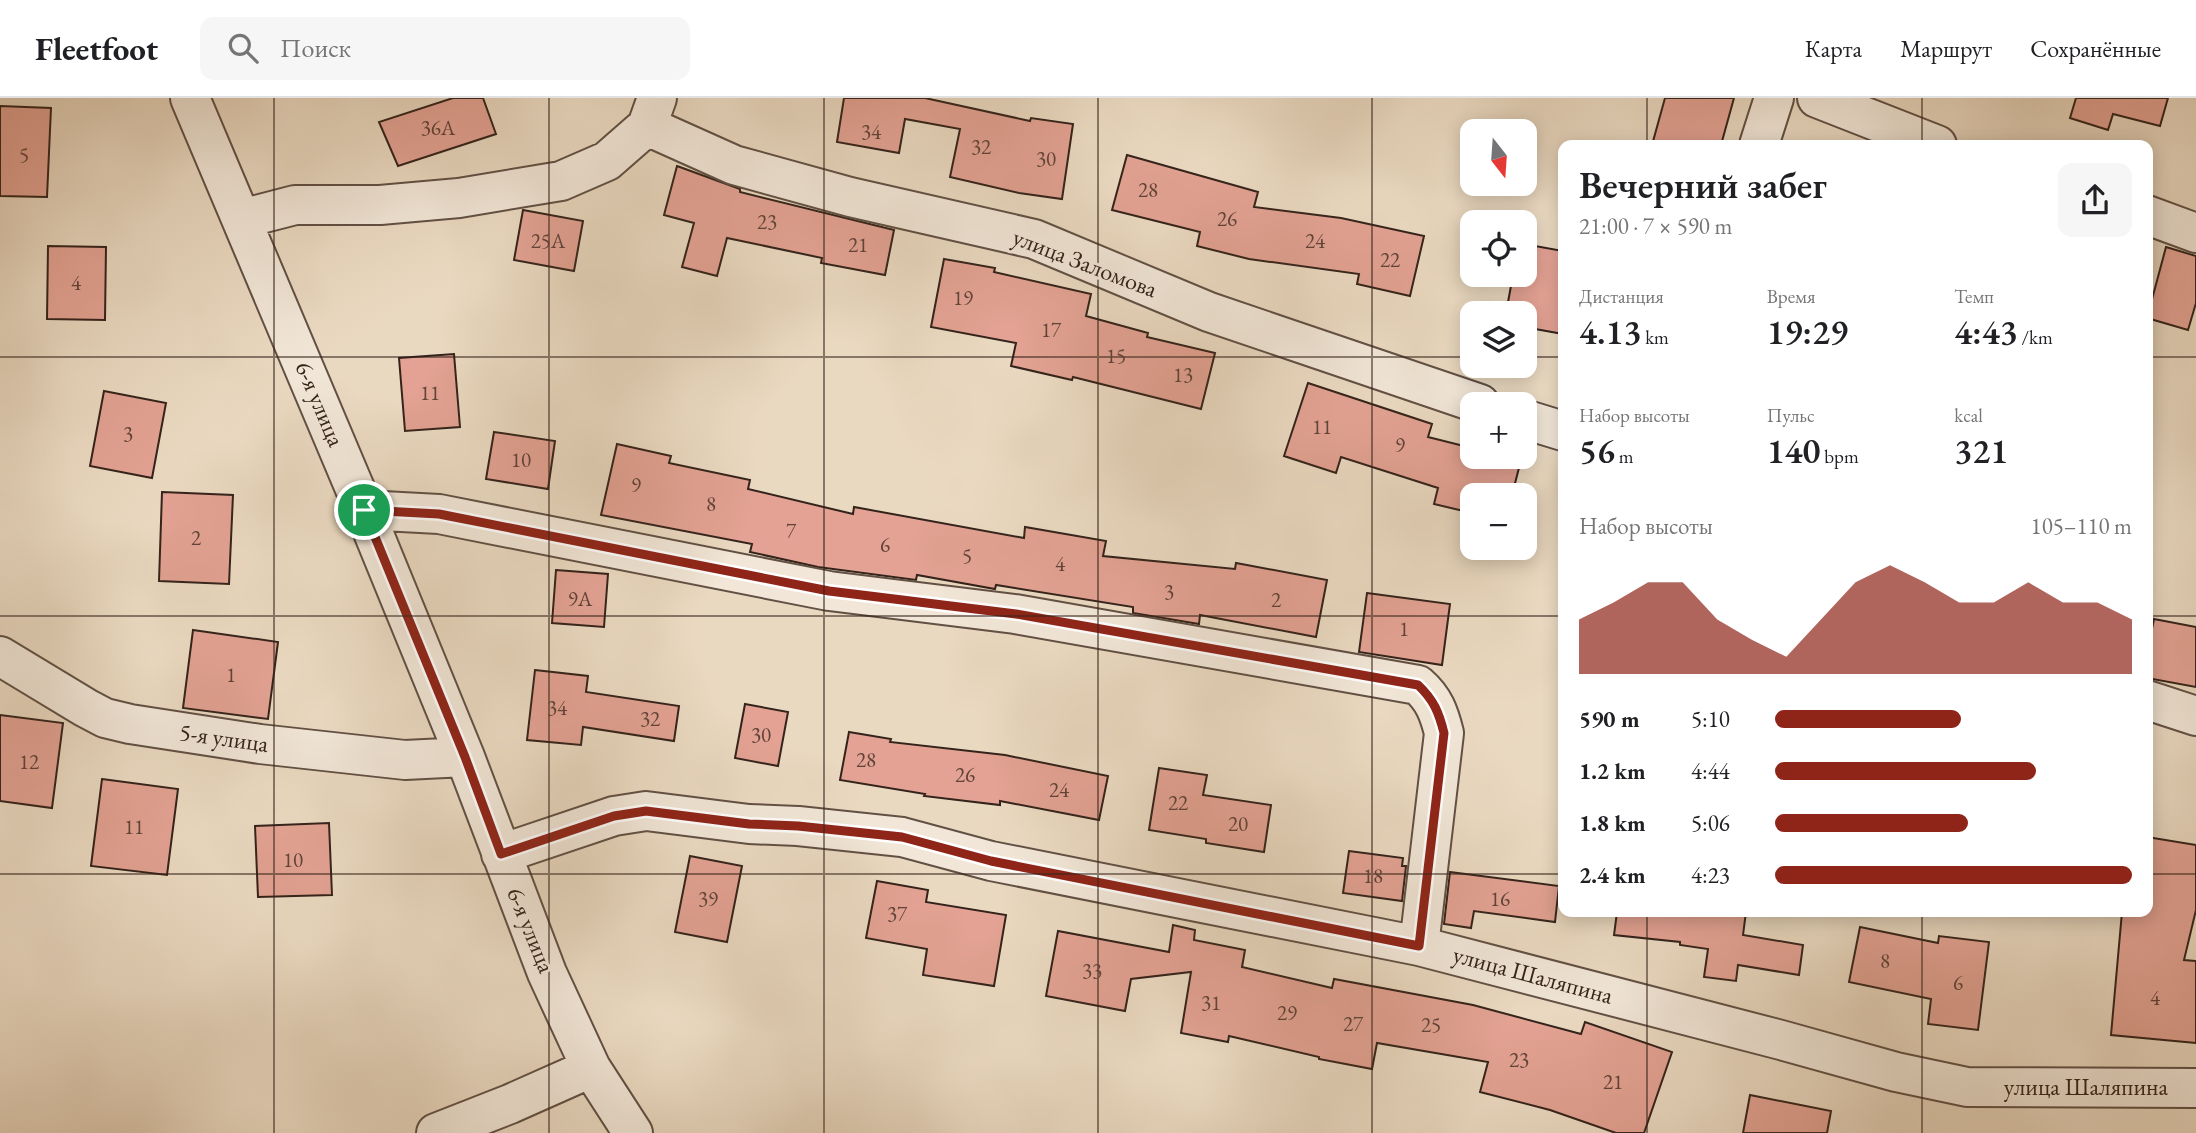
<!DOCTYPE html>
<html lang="ru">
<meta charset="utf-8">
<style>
body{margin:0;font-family:"EB Garamond",serif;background:#f6f6f6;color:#202124;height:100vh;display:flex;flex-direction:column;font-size:26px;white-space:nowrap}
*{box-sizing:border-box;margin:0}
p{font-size:23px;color:#757577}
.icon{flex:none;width:38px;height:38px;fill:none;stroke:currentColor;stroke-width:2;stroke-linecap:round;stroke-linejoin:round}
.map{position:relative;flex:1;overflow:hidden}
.side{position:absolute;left:1558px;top:42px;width:595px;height:777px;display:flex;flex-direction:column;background:#fff;border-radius:14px;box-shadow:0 4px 18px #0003}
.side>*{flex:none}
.needle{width:46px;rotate:163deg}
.controls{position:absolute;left:1460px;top:21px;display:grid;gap:14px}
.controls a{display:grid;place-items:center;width:77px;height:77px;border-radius:14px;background:#fff;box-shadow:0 4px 18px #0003;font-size:35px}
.pin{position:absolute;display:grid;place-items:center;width:60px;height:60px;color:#fff;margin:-30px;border:4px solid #fff;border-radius:50%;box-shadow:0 2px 7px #0007}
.round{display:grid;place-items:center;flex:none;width:74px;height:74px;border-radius:14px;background:#f6f6f6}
.overview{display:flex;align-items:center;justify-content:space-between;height:119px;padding:0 21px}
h1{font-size:38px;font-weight:600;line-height:52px}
.stats{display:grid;grid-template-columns:repeat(3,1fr);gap:10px;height:119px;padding:7px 21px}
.stats div{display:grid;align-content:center}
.stats b{font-size:35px;font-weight:600}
.stats small{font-size:19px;font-weight:400}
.stats p{font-size:19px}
.chart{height:196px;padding:14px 21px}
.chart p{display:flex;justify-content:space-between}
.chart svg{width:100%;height:126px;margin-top:7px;fill:#8f2418;opacity:.7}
ul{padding:0 21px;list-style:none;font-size:23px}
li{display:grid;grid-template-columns:112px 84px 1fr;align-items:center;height:52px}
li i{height:18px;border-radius:9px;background:#8f2418}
header{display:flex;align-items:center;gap:42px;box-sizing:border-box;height:98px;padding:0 35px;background:#fff;border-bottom:2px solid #e0e0e0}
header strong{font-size:33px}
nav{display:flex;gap:38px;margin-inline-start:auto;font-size:24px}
.search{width:490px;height:63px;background:#f6f6f6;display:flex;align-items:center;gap:18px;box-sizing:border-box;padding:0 24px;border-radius:14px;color:#757577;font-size:26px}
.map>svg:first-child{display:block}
.building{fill:#e3a293;stroke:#34231b;stroke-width:2}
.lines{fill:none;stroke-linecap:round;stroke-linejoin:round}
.minor-casing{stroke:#625044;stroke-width:42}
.minor{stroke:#f1e6d7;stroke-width:38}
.route-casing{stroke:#fff;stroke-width:14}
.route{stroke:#8f2418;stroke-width:9}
.grid{fill:none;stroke:#34231b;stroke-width:2;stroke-opacity:0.55}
.labels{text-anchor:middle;stroke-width:6;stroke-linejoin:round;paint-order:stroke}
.number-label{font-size:21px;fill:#604339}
.street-label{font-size:24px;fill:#34231b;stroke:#f1e6d7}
</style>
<header>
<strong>Fleetfoot</strong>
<div class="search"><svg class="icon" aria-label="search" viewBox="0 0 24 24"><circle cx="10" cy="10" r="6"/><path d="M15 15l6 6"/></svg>Поиск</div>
<nav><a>Карта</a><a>Маршрут</a><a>Сохранённые</a></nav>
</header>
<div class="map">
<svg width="2196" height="1035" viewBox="0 0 2196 1035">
<rect width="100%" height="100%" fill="#ead9c1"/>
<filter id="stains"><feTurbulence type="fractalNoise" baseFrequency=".00286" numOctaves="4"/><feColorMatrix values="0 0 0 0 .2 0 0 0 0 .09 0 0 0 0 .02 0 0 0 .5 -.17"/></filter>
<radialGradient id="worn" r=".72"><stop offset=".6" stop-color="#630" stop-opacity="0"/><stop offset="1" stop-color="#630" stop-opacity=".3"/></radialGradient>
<!-- building -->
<path class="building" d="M453,0H483L496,36L398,68L379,24Z
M844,0H925L1030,23L1031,20L1073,26L1062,101L1019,95L950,79L960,31L905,21L899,55L837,44Z
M1665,0H1734L1721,47H1652Z
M2076,0H2168L2160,28L2113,16L2108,32L2070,20Z
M0,8L51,10L47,99L0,98Z
M1127,57L1258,94L1254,109L1341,120L1424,138L1410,198L1357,186L1359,176L1249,161L1197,148L1200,134L1112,112Z
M677,68L740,91V94L894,132L885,177L821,165L822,160L727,140L717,178L682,169L694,125L664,117Z
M523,112L583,123L574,173L514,162Z
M1524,146L1563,153V236L1524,229V215H1506L1513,177H1524Z
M48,148L106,149L105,222L47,221Z
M2166,149L2196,158V205L2188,232L2147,220Z
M944,161L995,170L994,174L1091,196L1086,218L1148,235L1147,239L1215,255L1201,311L1073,279L1072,282L1011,268L1016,245L931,229Z
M454,256L460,329L405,333L399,260Z
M1308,285L1432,326L1428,339L1472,350V359H1508L1521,362L1512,397H1472V415L1434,406L1438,390L1341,359L1336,375L1284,358Z
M104,293L166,305L152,380L90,368Z
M494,334L555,343L548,391L486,381Z
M617,346L671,358L669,365L750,382L748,391L853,416L854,409L1024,440L1025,429L1106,443L1103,458L1235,471L1236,465L1327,482L1316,539L1200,517L1199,526L1133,515V509L996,487L995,491L917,477L916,482L818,469L750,454L752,446L601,417Z
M162,394L233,397L229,486L159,483Z
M556,472L608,476L604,529L552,525Z
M1367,495L1450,506L1442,567L1359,554Z
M2154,521L2196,529V589L2147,580V555Z
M193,532L278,544L268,621L183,610Z
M535,572L588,578L586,594L679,608L674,643L583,629L581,647L527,642Z
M745,606L788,614L778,668L735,660Z
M0,617L63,625L52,710L0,703Z
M849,634L891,641L890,644L1005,657L1108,678L1099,722L1000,703V707L924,698L925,696L840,682Z
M1159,670L1207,677L1203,697L1271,707L1264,754L1206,745V741L1149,732Z
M102,681L178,691L167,777L91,768Z
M329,725L332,797L258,799L255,728Z
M2147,739L2196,747V812L2184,862L2196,863V945L2111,937L2122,814H2147Z
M1349,753L1403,760L1402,768H1406L1402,803L1343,795Z
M690,758L742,768L727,844L675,834Z
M1450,774L1559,788L1555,824L1474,813L1471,830L1444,826Z
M877,783L928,792L926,804L1006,817L994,888L923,877L927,851L866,840Z
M1617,814H1746L1743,837L1803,847L1799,877L1738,867L1736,883L1704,879L1708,851L1680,847V844L1614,837Z
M1173,827L1195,832L1194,842L1245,852L1242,869L1332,890L1334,881L1473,907L1581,936L1585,924L1672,954L1644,1035H1616L1550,1012L1480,994L1488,964L1377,945L1372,971L1319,961V959L1229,938L1228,944L1181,935L1191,874L1131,881L1125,913L1046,898L1058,833L1169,854Z
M1860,829L1938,845L1939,838L1989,844L1978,932L1928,926L1931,901L1849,884Z
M1750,997L1831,1013L1827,1035H1743Z"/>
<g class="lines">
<defs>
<path id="minor" d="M190,0L364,412L465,659L547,875L591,970L633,1035
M1817,0L1937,47
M647,28L734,67L850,99L1034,141L1209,214L1480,306
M1759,47L1774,0
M2147,117L2196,135
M241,121L295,107H380L459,100L561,83L607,63L647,28L657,0
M1524,321L1563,333
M364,412L439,416L829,493L1015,516L1418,587C1434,601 1439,615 1444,635L1419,848
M0,558L86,610L105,620L130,626L260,646L405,662L465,659
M2147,602L2196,618
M501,756L614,718L646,713L749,726L798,728L902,739L991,763L1419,848L1781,942L1896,974L1967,989L2196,990
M436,1035L510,1006L591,970"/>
</defs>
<!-- minor casing -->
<use href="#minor" class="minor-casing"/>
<!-- minor -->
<use href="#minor" class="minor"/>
</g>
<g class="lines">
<defs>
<path id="route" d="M364,412L439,416L829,493L1016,516L1418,587C1434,602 1439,615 1444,635L1419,848L991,763L902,739L798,728L749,726L646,713L614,718L501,756L465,659Z"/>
</defs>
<!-- route casing -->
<use href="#route" class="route-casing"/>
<!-- route -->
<use href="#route" class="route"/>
</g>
<!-- grid -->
<path class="grid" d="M274,0V1035M549,0V1035M824,0V1035M1098,0V1035M1372,0V1035M1647,0V47M1922,0V47M0,259H1472M1524,259H1563M2147,259H2196M0,518H1563M2147,518H2196M0,776H1563M2147,776H2196M1647,814V1035M1922,814V1035"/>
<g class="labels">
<!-- number labels -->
<g class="number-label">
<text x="438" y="37">36А</text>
<text x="871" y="41">34</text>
<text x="981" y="56">32</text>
<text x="24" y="64">5</text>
<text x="1046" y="68">30</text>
<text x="1148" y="99">28</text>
<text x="1227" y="128">26</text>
<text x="767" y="131">23</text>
<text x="548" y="150">25А</text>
<text x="1315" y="150">24</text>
<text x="858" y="154">21</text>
<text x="1390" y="169">22</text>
<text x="76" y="192">4</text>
<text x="963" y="207">19</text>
<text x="1051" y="239">17</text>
<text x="1116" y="265">15</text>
<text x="1183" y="284">13</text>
<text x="430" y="302">11</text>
<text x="1322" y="336">11</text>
<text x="128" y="343">3</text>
<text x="1400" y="354">9</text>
<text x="521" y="369">10</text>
<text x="636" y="394">9</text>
<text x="711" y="413">8</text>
<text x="791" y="440">7</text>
<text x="196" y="447">2</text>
<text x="885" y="454">6</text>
<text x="967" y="465">5</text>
<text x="1060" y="473">4</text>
<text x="1169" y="501">3</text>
<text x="580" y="508">9А</text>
<text x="1276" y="509">2</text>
<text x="1404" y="538">1</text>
<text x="231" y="584">1</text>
<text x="557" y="617">34</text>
<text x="650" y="628">32</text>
<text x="761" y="644">30</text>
<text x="866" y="669">28</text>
<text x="29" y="671">12</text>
<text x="965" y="684">26</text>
<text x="1059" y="699">24</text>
<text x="1178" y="712">22</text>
<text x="1238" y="733">20</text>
<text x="134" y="736">11</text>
<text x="293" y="769">10</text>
<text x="1373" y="785">18</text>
<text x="708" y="808">39</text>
<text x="1500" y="808">16</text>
<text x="897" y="823">37</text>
<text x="1885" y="870">8</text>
<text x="1092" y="880">33</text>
<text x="1958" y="892">6</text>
<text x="2155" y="907">4</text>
<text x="1211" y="912">31</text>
<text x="1287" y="922">29</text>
<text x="1353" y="933">27</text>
<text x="1431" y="934">25</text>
<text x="1519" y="969">23</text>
<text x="1613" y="991">21</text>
</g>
<!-- street labels -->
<g class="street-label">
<text transform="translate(1085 165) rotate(21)" y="8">улица Заломова</text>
<text transform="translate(320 306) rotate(67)" y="8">6-я улица</text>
<text transform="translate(224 640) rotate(8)" y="8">5-я улица</text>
<text transform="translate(531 832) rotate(68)" y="8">6-я улица</text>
<text transform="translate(1533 877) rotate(15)" y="8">улица Шаляпина</text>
<text x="2086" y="997">улица Шаляпина</text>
</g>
</g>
<rect width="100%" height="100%" filter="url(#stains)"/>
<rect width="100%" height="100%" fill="url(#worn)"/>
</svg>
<div class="controls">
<a><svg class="needle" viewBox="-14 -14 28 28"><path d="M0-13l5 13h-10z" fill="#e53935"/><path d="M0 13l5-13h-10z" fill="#757577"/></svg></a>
<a><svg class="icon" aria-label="locate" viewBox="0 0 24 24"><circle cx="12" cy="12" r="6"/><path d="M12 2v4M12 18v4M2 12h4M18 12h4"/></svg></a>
<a><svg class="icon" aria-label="layers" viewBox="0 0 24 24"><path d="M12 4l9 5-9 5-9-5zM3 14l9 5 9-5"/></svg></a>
<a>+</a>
<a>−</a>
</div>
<div class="pin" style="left:364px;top:412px;background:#1e9e55"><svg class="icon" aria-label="arrive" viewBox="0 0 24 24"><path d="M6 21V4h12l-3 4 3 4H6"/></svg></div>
<section class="side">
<div class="overview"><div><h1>Вечерний забег</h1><p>21:00 · 7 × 590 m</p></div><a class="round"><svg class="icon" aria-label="share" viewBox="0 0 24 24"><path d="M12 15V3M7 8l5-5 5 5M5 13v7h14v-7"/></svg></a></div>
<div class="stats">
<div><p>Дистанция</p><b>4.13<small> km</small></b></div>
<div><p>Время</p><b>19:29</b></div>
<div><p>Темп</p><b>4:43<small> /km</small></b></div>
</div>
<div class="stats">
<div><p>Набор высоты</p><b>56<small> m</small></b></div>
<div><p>Пульс</p><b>140<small> bpm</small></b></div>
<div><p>kcal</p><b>321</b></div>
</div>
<div class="chart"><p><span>Набор высоты</span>105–110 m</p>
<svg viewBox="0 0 160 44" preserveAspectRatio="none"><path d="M0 44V25L10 19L20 12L30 12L40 25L50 32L60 38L70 25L80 12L90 6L100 12L110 19L120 19L130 12L140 19L150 19L160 25V44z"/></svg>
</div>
<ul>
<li><b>590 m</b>5:10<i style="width:52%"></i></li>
<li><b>1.2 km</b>4:44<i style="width:73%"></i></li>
<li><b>1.8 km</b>5:06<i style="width:54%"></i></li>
<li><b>2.4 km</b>4:23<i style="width:100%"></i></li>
</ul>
</section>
</div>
